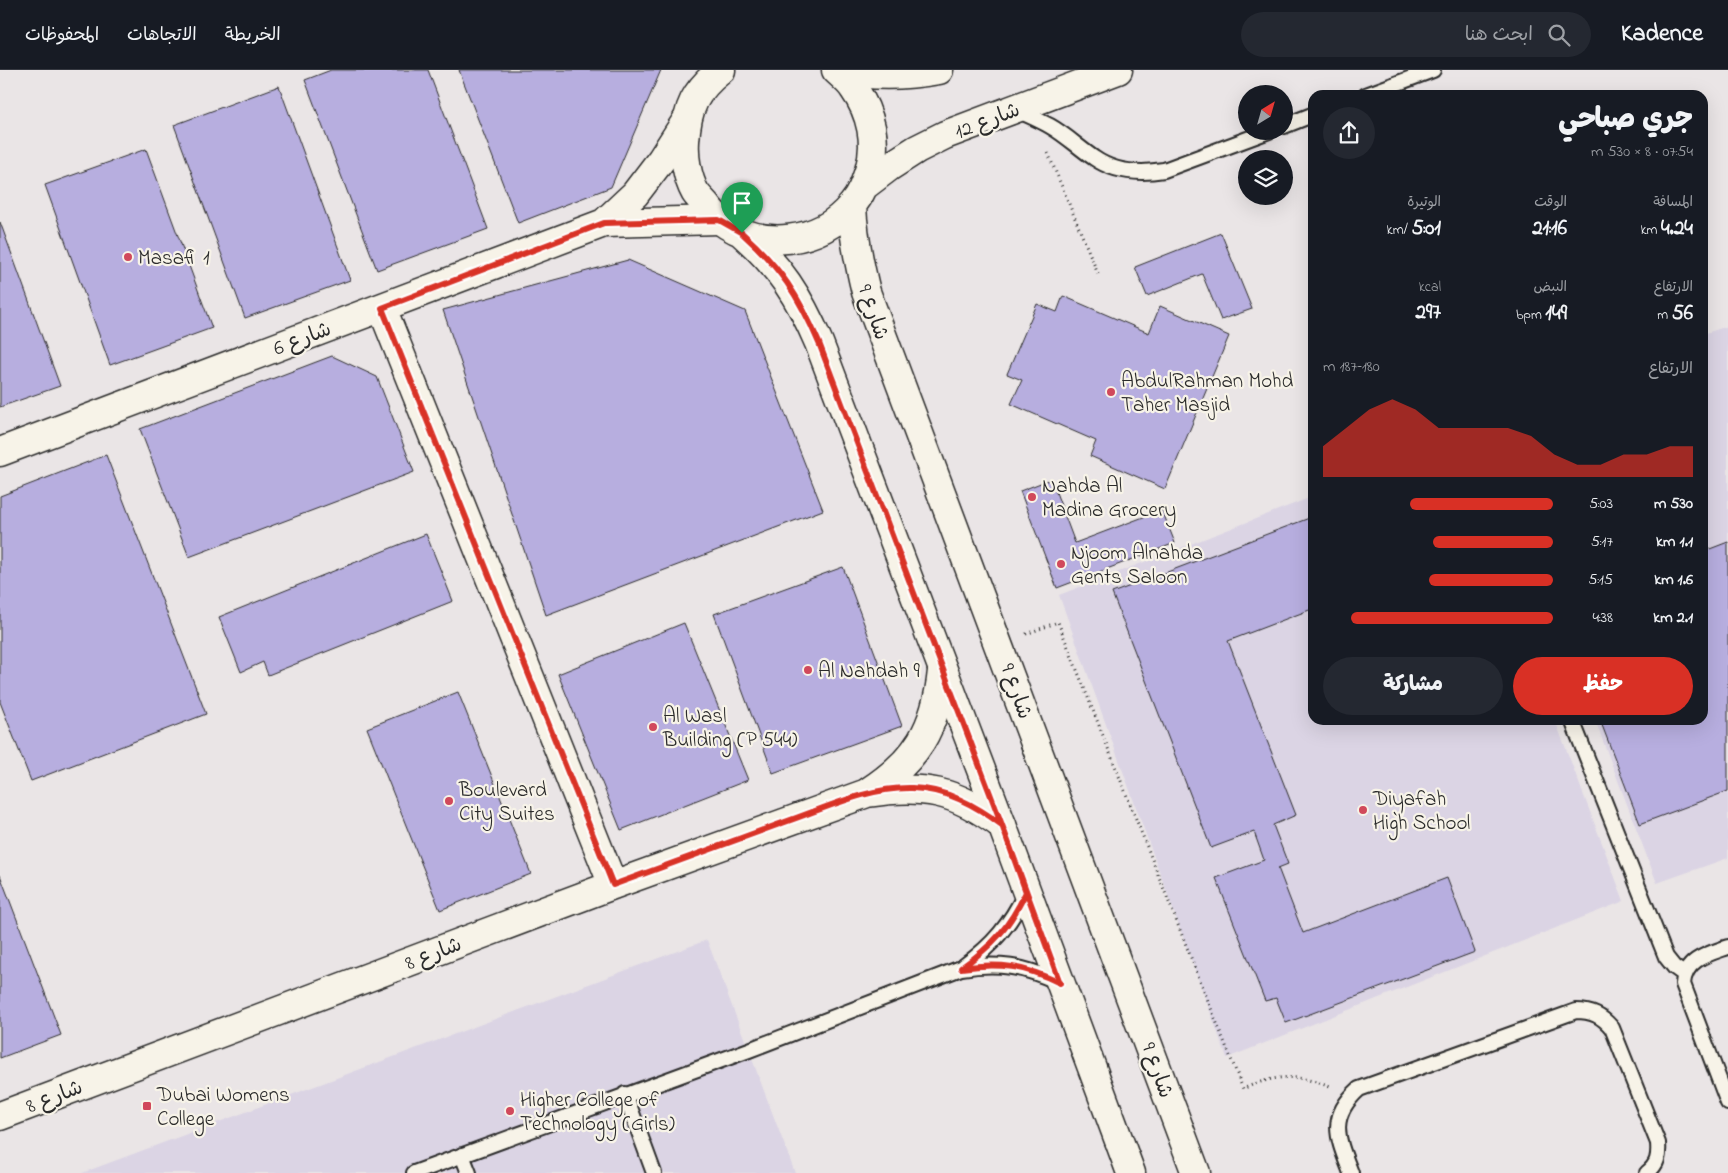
<!DOCTYPE html>
<html lang="ar">
<meta charset="utf-8">
<style>
body{margin:0;font-family:"Indie Flower","Playpen Sans Arabic",sans-serif;background:#242831;color:#f1f3f6;direction:rtl;height:100vh;display:flex;flex-direction:column;font-size:19px;white-space:nowrap}
*{box-sizing:border-box;margin:0}
p{font-size:16px;color:#9ea1a6}
.icon{flex:none;width:28px;height:28px;fill:none;stroke:currentColor;stroke-width:2;stroke-linecap:round;stroke-linejoin:round}
.map{position:relative;flex:1;overflow:hidden;direction:ltr}
.sheet{position:absolute;left:1308px;top:20px;width:400px;height:635px;display:flex;flex-direction:column;background:#171b24;border-radius:15px;box-shadow:0 5px 20px #0002;direction:rtl}
.sheet>*{flex:none}
.needle{width:32px;rotate:37deg}
.tools{position:absolute;left:1238px;top:15px;display:grid;gap:10px}
.tools a{display:grid;place-items:center;width:55px;height:55px;border-radius:50%;background:#171b24;box-shadow:0 5px 20px #0002;font-size:25px}
.pin{position:absolute;display:grid;place-items:center;width:42px;height:42px;color:#fff;margin:-51px -21px;border-radius:50% 50% 50% 0;rotate:-45deg;box-shadow:0 0 5px #0007}
.pin .icon{rotate:45deg}
.round{display:grid;place-items:center;flex:none;width:52px;height:52px;border-radius:26px;background:#242831}
.head{display:flex;align-items:center;justify-content:space-between;height:85px;padding:0 15px}
h1{font-size:28px;font-weight:800;line-height:38px}
.stats{display:grid;grid-template-columns:repeat(3,1fr);gap:8px;height:85px;padding:5px 15px}
.stats div{display:grid;align-content:center}
.stats b{font-size:21px;font-weight:800}
.stats small{font-size:14px;font-weight:400}
.stats p{font-size:14px}
.chart{height:140px;padding:10px 15px}
.chart p{display:flex;justify-content:space-between}
.chart svg{width:100%;height:90px;margin-top:5px;fill:#d93025;opacity:.7}
.action{display:flex;gap:10px;margin-top:auto;padding:10px 15px}
.action a{flex:1;height:58px;border-radius:30px;background:#d93025;color:#fff;font-size:20px;font-weight:800;line-height:58px;text-align:center}
.action a+a{background:#242831;color:#f1f3f6}
ul{padding:0 15px;list-style:none;font-size:16px}
li{display:grid;grid-template-columns:80px 60px 1fr;align-items:center;height:38px}
li i{height:12px;border-radius:6px;background:#d93025}
header{display:flex;align-items:center;gap:30px;box-sizing:border-box;height:70px;padding:0 25px;background:#171b24;border-bottom:1px solid #363941}
header strong{font-size:24px}
nav{display:flex;gap:28px;margin-inline-start:auto;font-size:18px}
.search{width:350px;height:45px;background:#242831;display:flex;align-items:center;gap:12px;box-sizing:border-box;padding:0 18px;border-radius:28px;color:#9ea1a6;font-size:19px}
.map>svg:first-child{display:block}
.built{fill:#dbd4e4}
.building{fill:#b7aedf;stroke:#2b2b2b}
.lines{fill:none;stroke-linecap:round;stroke-linejoin:round}
.service-casing{stroke:#2b2b2b;stroke-width:18}
.minor-casing{stroke:#2b2b2b;stroke-width:31}
.tertiary-casing{stroke:#2b2b2b;stroke-width:31}
.path{stroke:#2b2b2b;stroke-width:3;stroke-dasharray:1 4;stroke-linecap:butt}
.service{stroke:#f7f3e8;stroke-width:14}
.minor{stroke:#f7f3e8;stroke-width:28}
.tertiary{stroke:#f7f3e8;stroke-width:28}
.route-casing{stroke:#fff;stroke-width:10}
.route{stroke:#d93025;stroke-width:6}
.poi-dot{fill:#d1495b;stroke:#f7f3e8;stroke-width:2}
.labels{text-anchor:middle;stroke-width:4.5;stroke-linejoin:round;paint-order:stroke}
.street-label{font-size:21px;fill:#2b2b2b;stroke:#f7f3e8}
.poi-label{font-size:21px;fill:#2b2b2b;stroke:#f7f3e8;text-anchor:start}
</style>
<header>
<strong>Kadence</strong>
<div class="search"><svg class="icon" aria-label="search" viewBox="0 0 24 24"><circle cx="10" cy="10" r="6"/><path d="M15 15l6 6"/></svg>ابحث هنا</div>
<nav><a>الخريطة</a><a>الاتجاهات</a><a>المحفوظات</a></nav>
</header>
<div class="map">
<svg width="1728" height="1103" viewBox="0 0 1728 1103">
<rect width="100%" height="100%" fill="#eae5e6"/>
<filter id="ink" filterUnits="userSpaceOnUse"><feTurbulence type="fractalNoise" baseFrequency=".02" numOctaves="2"/><feDisplacementMap in="SourceGraphic" scale="10" xChannelSelector="R" yChannelSelector="G"/><feConvolveMatrix kernelMatrix="1 2 1 2 8 2 1 2 1" color-interpolation-filters="sRGB"/></filter>
<g filter="url(#ink)">
<!-- built -->
<path class="built" d="M1728,256V788L1657,813L1595,650H1702L1703,264Z
M1312,427V650H1555L1624,831L1227,988L1059,525Z
M707,870L795,1103H82Z"/>
<!-- building -->
<path class="building" d="M331,0H428L488,159L377,200L305,10Z
M459,0H661L611,117L518,153Z
M279,16L350,210L245,248L174,55Z
M146,79L212,258L110,295L45,115Z
M0,152L60,316L0,337Z
M1221,163L1252,239L1221,250L1202,204L1147,226L1135,197Z
M628,190L745,241L823,440L546,545L443,240Z
M1063,226L1149,263L1160,236L1229,266L1165,419L1090,386L1096,371L1011,334L1022,310L1007,304L1037,234L1057,242Z
M332,286L377,307L414,402L189,487L140,359Z
M106,385L206,644L31,711L0,632V426Z
M1051,409L1075,473L1162,440L1175,473L1057,518L1020,421Z
M1312,447V539L1228,571L1296,745L1273,755L1288,794L1278,798L1303,863L1447,808L1475,882L1286,953L1276,928L1265,931L1216,808L1264,790L1254,762L1211,778L1112,523Z
M426,464L453,531L268,605L263,592L241,602L219,547Z
M1728,472V721L1640,754L1600,650H1702V482Z
M843,497L902,656L773,703L714,544Z
M684,553L748,710L621,760L558,604Z
M458,622L531,804L440,840L367,658Z
M0,805L61,965L0,988Z"/>
<g class="lines">
<defs>
<path id="service" d="M1366,25L1433,0
M1016,39C1027,45 1039,50 1050,56C1066,65 1079,78 1094,88C1114,102 1140,104 1164,100L1269,61
M1284,56L1312,45
M1572,650L1666,887L1674,897L1685,905
M1728,877C1708,884 1685,889 1683,914L1728,1033
M964,896C993,875 1010,855 1026,822
M625,1024L654,1103
M462,1085L469,1103
M414,1103L749,980L961,898C998,892 1024,896 1058,912
M1351,1103C1338,1069 1327,1048 1359,1019L1576,941C1592,941 1602,946 1612,958L1658,1073C1659,1086 1658,1094 1647,1103"/>
<path id="minor" d="M604,153L635,124L661,90L686,51
M382,238L613,815
M0,382L604,153L719,150
M868,722C917,690 936,659 942,601
M0,1046L613,815L867,723C923,714 955,720 1002,755"/>
<path id="tertiary" d="M721,0C695,21 687,37 685,71C684,87 687,107 695,122C698,127 704,132 707,136C711,141 715,146 720,150C761,181 820,174 852,135C861,125 865,113 869,101C878,73 871,43 854,19C850,12 842,6 836,0
M839,0C873,7 905,6 939,0
M864,116L889,97L917,79L945,65L1118,0
M852,135C853,165 859,193 866,222L1196,1103
M742,163C780,197 799,226 819,273L1002,755L1131,1103"/>
</defs>
<!-- service casing -->
<use href="#service" class="service-casing"/>
<!-- minor casing -->
<use href="#minor" class="minor-casing"/>
<!-- tertiary casing -->
<use href="#tertiary" class="tertiary-casing"/>
<!-- path -->
<path class="path" d="M1048,83L1098,204
M1026,564L1058,552L1243,1019C1275,1004 1298,1004 1330,1017"/>
<!-- service -->
<use href="#service" class="service"/>
<!-- minor -->
<use href="#minor" class="minor"/>
<!-- tertiary -->
<use href="#tertiary" class="tertiary"/>
</g>
</g>
<g class="lines" filter="url(#ink)">
<defs>
<path id="route" d="M742,163L719,150L604,153L382,238L613,815C670,794 728,773 785,752C826,738 868,717 912,718C946,719 975,735 1002,755L1060,913C1025,896 1000,892 961,898C993,875 1009,858 1026,822L1002,755L819,273C799,226 780,197 742,163"/>
</defs>
<!-- route casing -->
<use href="#route" class="route-casing"/>
<!-- route -->
<use href="#route" class="route"/>
</g>
<!-- markers -->
<g class="poi-dot">
<circle cx="128" cy="187" r="5"/>
<circle cx="1111" cy="322" r="5"/>
<circle cx="1032" cy="427" r="5"/>
<circle cx="1061" cy="494" r="5"/>
<circle cx="808" cy="600" r="5"/>
<circle cx="653" cy="657" r="5"/>
<circle cx="449" cy="731" r="5"/>
<circle cx="1363" cy="740" r="5"/>
<rect x="142" y="1031" width="10" height="10" rx="2.5"/>
<circle cx="510" cy="1041" r="5"/>
</g>
<g class="labels">
<!-- street labels -->
<g class="street-label">
<text transform="translate(987 50) rotate(-21)" y="7">شارع 12</text>
<text transform="translate(874 242) rotate(71)" y="7">شارع 9</text>
<text transform="translate(302 268) rotate(-21)" y="7">شارع 6</text>
<text transform="translate(1017 621) rotate(70)" y="7">شارع 9</text>
<text transform="translate(433 883) rotate(-21)" y="7">شارع 8</text>
<text transform="translate(1158 1000) rotate(70)" y="7">شارع 9</text>
<text transform="translate(54 1026) rotate(-21)" y="7">شارع 8</text>
</g>
<!-- poi labels -->
<g class="poi-label">
<text x="138" y="194">Masafi 1</text>
<text x="1121" y="317">AbdulRahman Mohd<tspan x="1121" dy="24">Taher Masjid</tspan></text>
<text x="1042" y="422">Nahda Al<tspan x="1042" dy="24">Madina Grocery</tspan></text>
<text x="1071" y="489">Njoom Alnahda<tspan x="1071" dy="24">Gents Saloon</tspan></text>
<text x="818" y="607">Al Nahdah 9</text>
<text x="663" y="652">Al Wasl<tspan x="663" dy="24">Building (P 544)</tspan></text>
<text x="459" y="726">Boulevard<tspan x="459" dy="24">City Suites</tspan></text>
<text x="1373" y="735">Diyafah<tspan x="1373" dy="24">High School</tspan></text>
<text x="157" y="1031">Dubai Womens<tspan x="157" dy="24">College</tspan></text>
<text x="520" y="1036">Higher College of<tspan x="520" dy="24">Technology (Girls)</tspan></text>
</g>
</g>
</svg>
<div class="tools">
<a><svg class="needle" viewBox="-14 -14 28 28"><path d="M0-13l5 13h-10z" fill="#e53935"/><path d="M0 13l5-13h-10z" fill="#9ea1a6"/></svg></a>
<a><svg class="icon" aria-label="layers" viewBox="0 0 24 24"><path d="M12 4l9 5-9 5-9-5zM3 14l9 5 9-5"/></svg></a>
</div>
<div class="pin" style="left:742px;top:163px;background:#1e9e55"><svg class="icon" aria-label="arrive" viewBox="0 0 24 24"><path d="M6 21V4h12l-3 4 3 4H6"/></svg></div>
<section class="sheet">
<div class="head"><div><h1>جري صباحي</h1><p>07:54 · 8 × 530 m</p></div><a class="round"><svg class="icon" aria-label="share" viewBox="0 0 24 24"><path d="M12 15V3M7 8l5-5 5 5M5 13v7h14v-7"/></svg></a></div>
<div class="stats">
<div><p>المسافة</p><b>4.24<small> km</small></b></div>
<div><p>الوقت</p><b>21:16</b></div>
<div><p>الوتيرة</p><b>5:01<small> /km</small></b></div>
</div>
<div class="stats">
<div><p>الارتفاع</p><b>56<small> m</small></b></div>
<div><p>النبض</p><b>149<small> bpm</small></b></div>
<div><p>kcal</p><b>297</b></div>
</div>
<div class="chart"><p><span>الارتفاع</span>180–187 m</p>
<svg viewBox="0 0 160 44" preserveAspectRatio="none"><path d="M0 44V29L10 20L20 11L30 6L40 11L50 20L60 20L70 20L80 20L90 24L100 33L110 38L120 38L130 33L140 33L150 29L160 29V44z"/></svg>
</div>
<ul>
<li><b>530 m</b>5:03<i style="width:62%"></i></li>
<li><b>1.1 km</b>5:17<i style="width:52%"></i></li>
<li><b>1.6 km</b>5:15<i style="width:54%"></i></li>
<li><b>2.1 km</b>4:38<i style="width:88%"></i></li>
</ul>
<div class="action"><a>حفظ</a><a>مشاركة</a></div>
</section>
</div>
